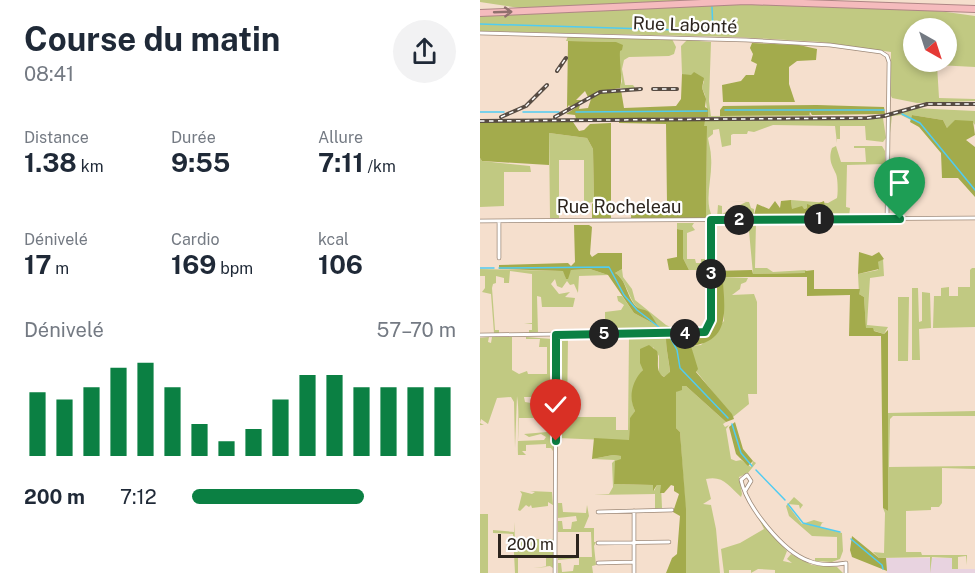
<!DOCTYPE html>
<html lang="fr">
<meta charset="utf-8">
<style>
body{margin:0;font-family:"Public Sans",sans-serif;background:#f2f2f3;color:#1f2937;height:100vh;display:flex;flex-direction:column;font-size:22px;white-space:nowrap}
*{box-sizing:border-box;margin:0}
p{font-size:20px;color:#747a83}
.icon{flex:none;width:33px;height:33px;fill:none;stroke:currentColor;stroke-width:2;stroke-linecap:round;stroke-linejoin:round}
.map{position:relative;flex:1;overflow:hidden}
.sheet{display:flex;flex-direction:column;background:#fff;width:480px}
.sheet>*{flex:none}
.needle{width:39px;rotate:141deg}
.fabs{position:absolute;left:423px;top:18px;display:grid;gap:12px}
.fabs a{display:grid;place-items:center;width:54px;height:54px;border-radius:50%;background:#fff;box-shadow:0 3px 9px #0003;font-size:30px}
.scale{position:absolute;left:18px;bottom:15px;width:81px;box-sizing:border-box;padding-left:6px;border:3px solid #2c241d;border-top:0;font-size:16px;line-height:21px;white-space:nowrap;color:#2c241d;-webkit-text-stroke:4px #fff;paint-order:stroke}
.pin{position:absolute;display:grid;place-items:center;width:51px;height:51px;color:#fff;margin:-62px -26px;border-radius:50% 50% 50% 0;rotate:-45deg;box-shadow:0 0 6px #0007}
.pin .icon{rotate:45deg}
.km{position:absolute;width:30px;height:30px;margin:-15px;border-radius:50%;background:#222;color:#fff;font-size:16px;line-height:30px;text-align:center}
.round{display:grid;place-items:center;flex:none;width:63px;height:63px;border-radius:32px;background:#f2f2f3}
.headline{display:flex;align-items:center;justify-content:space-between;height:102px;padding:0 24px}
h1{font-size:33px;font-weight:700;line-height:45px}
.metrics{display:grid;grid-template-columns:repeat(3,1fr);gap:9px;height:102px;padding:6px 24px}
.metrics div{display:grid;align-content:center}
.metrics b{font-size:26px;font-weight:700}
.metrics small{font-size:16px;font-weight:400}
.metrics p{font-size:16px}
.chart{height:168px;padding:12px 24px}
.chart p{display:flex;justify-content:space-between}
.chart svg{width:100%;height:108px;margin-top:6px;stroke:#0b8043;stroke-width:6}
ul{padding:0 24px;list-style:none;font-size:20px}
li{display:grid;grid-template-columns:96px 72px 1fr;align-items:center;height:45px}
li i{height:15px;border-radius:8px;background:#0b8043}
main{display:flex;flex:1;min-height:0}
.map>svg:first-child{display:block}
.commercial{fill:#e8d3e0}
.green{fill:#c1c982;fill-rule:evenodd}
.forest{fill:#a3ab4c}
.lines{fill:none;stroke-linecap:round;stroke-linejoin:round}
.stream{stroke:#50ccf2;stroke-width:1.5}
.minor-casing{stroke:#9d8978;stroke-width:4.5}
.highway-casing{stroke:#af8685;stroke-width:8}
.minor{stroke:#fff;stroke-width:3}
.highway{stroke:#f5bbbd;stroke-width:6}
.rail-casing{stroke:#574c43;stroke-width:4}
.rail{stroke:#fff;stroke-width:1.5;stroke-dasharray:4.5;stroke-linecap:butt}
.oneway{stroke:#90706d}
.route-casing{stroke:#fff;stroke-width:12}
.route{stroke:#0b8043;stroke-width:8}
.labels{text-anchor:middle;stroke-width:4.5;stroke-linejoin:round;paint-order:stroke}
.street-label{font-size:18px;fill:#2c241d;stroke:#fff}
</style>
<main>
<section class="sheet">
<div class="headline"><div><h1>Course du matin</h1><p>08:41</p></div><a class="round"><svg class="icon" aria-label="share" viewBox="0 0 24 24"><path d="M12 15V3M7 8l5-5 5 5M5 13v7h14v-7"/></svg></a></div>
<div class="metrics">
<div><p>Distance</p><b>1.38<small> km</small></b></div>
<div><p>Durée</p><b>9:55</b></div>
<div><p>Allure</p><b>7:11<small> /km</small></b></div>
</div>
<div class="metrics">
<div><p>Dénivelé</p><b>17<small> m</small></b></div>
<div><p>Cardio</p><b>169<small> bpm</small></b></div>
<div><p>kcal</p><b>106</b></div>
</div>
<div class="chart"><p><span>Dénivelé</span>57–70 m</p>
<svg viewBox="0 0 160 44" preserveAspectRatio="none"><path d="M5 44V18M15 44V21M25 44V16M35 44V8M45 44V6M55 44V16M65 44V31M75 44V38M85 44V33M95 44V21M105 44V11M115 44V11M125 44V16M135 44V16M145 44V16M155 44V16"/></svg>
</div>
<ul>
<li><b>200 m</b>7:12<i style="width:65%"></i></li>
</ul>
</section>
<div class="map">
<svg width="495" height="573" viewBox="0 0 495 573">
<rect width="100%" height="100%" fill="#f5dfcd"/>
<!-- commercial -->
<path class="commercial" d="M406,558H472V569H495V573H407Z"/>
<!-- green -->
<path class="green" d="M0,0H221L46,9L0,2Z
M213,4C306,4 402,1 495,16V67L457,65L459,98L495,99V101L437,103L412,98L410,94L411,52L341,42L255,37L0,31V16ZM434,28H466V62H434Z
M88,36L192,39L196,47L194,54L189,56L149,57L144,60L142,69L145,85H153L156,89L140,88L142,81L136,42L86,41Z
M207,40L231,42L229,101L231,116L329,115V112L331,116L228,117L225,95L222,88L224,81L202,74L201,46Z
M433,108L495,111V125L492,121L467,128L463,120L432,115L431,120L421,115L412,116L410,133V116Z
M403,118L406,138L403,142L386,140L385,126H360V139H357V143L355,126L293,125L274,132L268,131L267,134H253L251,135V145L242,147L239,129L233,130V134L228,138C229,144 231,151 231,157C233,178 223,201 233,218H226L227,126H223L225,121Z
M69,133L107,138L113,149L114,202L98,204L104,203V160H79V218H70Z
M356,146L361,162H386L385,148H374V146H402L405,151V164L367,165L366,207L370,208L369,217L237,218L238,205L242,206V214L266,202L244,201L269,202L271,208L274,209V214H345L332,206L324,209H312L311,200L348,203L357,198C358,194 358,179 356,174C352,165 348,160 352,148Z
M0,158L2,161L50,166L51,172H24V206L0,207Z
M250,222H276L275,268H287L293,272L326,270L325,273L273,274L269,231H251L255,230V226H251Z
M197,223H214L212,226L215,230L207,233V259H215L216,263H221V259H227L229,253L228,286L221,285L222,270H209L203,258V230L197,229Z
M403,259L404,276L390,278L387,325L408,327L404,334L386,328L384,297L379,294L378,274L398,270V262Z
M492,268H495V327L453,328L454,296H461V288L469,287V296H478V287H490V270Z
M0,269L84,271L86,279L91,270L110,269L128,275L99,276L98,293L94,284L90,285L87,281L82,288L77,286L75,279L71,284L79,294L90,292L85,297L95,298L93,307H62L61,297L57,296L58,333H49V330H52V324H44L52,323V274L30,271L29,283H24V278L16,276V283L13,284L12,288L15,330H19V333H14L11,294L2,292L5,288V276H0Z
M142,269L143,277L152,289L155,300L186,325L195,329L196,332H125V312L141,310L144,305L138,301L137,296H142L154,313L178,326C173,317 162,314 156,306C147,295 147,281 135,273Z
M243,277L268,278L266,282L261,284L260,289L252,295L274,294L277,302V394H268L269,404L253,417L216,371L211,346L221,345L244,321Z
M432,288H438L439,322L442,321V292L450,293L451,328L439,329L440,360H432Z
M418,297H429L428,361H418Z
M149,336L186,338C186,350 189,360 190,373L184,377L179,373V356L173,347C170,354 168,364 163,370C154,383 148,395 155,411L150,419L149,441L78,438L79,340L88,337L87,417H136V430H148Z
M9,337L8,342L11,343L12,337H32V370L39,374L47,371L48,374H67V347H59L60,339H46V337L72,339L73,401H70L69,397H44L45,402L51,403V407H55V415H68V409L73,406V418H39L38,441L64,440L66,437L61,434L49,437L44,434L67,432L68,424L73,422V451L71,448H66V444L46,445V451H42L46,455H38C37,435 40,415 37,396L35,448L34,402L31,397L17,398L8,424L1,419L0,423L4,425H0V338Z
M202,385L206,386L246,422L243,424L245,427L249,425L246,429L251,459L256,461L261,460L271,467L273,461L276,463L268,473L259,477L262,494L261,497C249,486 243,475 226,479L231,499L223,504L231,505L236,529L240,573H206V517L200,432L196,428V392Z
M495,411V416H413L410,419L409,467L495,466V469L462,468V503L459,507H451V510L426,511V552H441L442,555H487V565L486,556L478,557V569H472V558L452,557L450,573V557L399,558L393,552L404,553L405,513L403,508L408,511V413Z
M133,455L141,456V459L134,484L174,485V491L177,485H181L182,508L175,509V494L114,495L129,494L133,487L132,463L135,460L112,459Z
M40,491L52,494L55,492L50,491L72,492L73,505L68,502V506L52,508L51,505L49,507L46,505L40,511L38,510L42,494Z
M314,497L323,505L320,509L319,505L307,504L322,524L334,520L344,523H342L340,527L362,533L363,551L360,559L352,562L335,561V558H357V537L332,536L309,516L306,506Z
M78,503H82L83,512L106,513L107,505L109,516L104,528H114V542H116L114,546L116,565L112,566L113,573H78V563H81L82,572L93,571L94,565H99V558L78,560V557H112L111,532H78V521H82L83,529H91L92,522L97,521L96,516L78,518Z
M0,514H8V573H0Z
M279,519L307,551L303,561L312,563L307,559L311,554L332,565L357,567L363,573H295V570L278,569L271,573V570H249V573H244L241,549L260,543L284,529Z
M34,522L35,539H73V568L70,566L53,568L66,567V556L64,555H38V573H35L33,534L13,533V530L34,532Z"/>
<!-- forest -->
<path class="forest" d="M88,41L136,42L143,45L142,50L140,51C139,64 143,77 140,88L122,91L108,97L105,91L96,100H102L91,108L89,105L87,108Z
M272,43L319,45L337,49L336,60L317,61L309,67V84L315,102H243L242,85L261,81L266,75H274L277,64L271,61L273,54L270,48Z
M214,72L224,78L222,88L226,99L225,107L228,109V117L96,119L95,115L86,114L100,105L99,109L108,108L112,96L125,92L141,90L144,108L196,106L201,99L202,74L211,75Z
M337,105L404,107L405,114L332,115L330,112L329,115L240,116V110L243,106Z
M432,115L463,120L467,128L475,120L493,121L495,135L486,140L495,147V197L478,178H462L461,153L439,127L430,122Z
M139,121H225L224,126H227L226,218H151L152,203H187L186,124L139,123Z
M0,122H93L99,131L104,130L110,124L131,123V218H112V204L114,202L113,149L107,138L69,133V165L2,161L0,158Z
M311,200L312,209L322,206L324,209L327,208V204L332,206L344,201L346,214L274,215L277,204L289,209L295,201L300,208L301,201Z
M94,225H109L112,227L110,254L112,257L118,253H142V269L135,273C148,281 146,299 158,308C161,310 164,309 167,311C170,312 176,323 178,326L154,313L128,275L110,269L91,270L88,279H86L83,271L19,269V265L88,263L91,266L95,262Z
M197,229L203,230V258L209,270H189L187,259L197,257Z
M379,252L392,256L399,252L404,259L398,262L399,269L378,274Z
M272,270L273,274L325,273V271L334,270V289H380L379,294L384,297L386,328H393L394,331L404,334L408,330V511L403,508L401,336H369L370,295L327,296V277H243C244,309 252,341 211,346L218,369L216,372L252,414L254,419L246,422L206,386H202V390L196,392V428L200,432L206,509V573H186L192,558L197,554L200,516L193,512L199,494L194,491V486L191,485L184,493H180L181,485H177L173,491V485L134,484L135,461L141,459V456L133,455L112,459L114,438L149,440L150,418L155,411C148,397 152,381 163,370L160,363V349L169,345L177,351C180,360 174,371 184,377L190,372C189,360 186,350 186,338H216L229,331L233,318L234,271Z
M255,422L263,449L273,461L268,466L256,454L249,427Z
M372,536L399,558H406L407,571L372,557L370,550Z"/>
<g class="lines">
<!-- stream -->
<path class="stream" d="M0,24L233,31L232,7
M245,110H404
M0,112H24
M43,112H79
M96,112L227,111
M422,114L440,123L495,190
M0,268H14
M19,268L129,267L144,295L157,310L184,331
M190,337L197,350L200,368L248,418
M252,424L261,453L272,466
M276,470L305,500
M308,504L323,523L360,532
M371,539L402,565L403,569"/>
<defs>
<path id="minor" d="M0,33L266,40L350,45L401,52L407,56L409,62L407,219
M0,221L495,218
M19,221V258
M0,335L225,332L229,327L231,319V220
M265,491L271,481L267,475L261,480C267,507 303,552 329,561C341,566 354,565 366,563V573
M118,512L192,510
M118,543L189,542
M118,563L154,562
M75,573L76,335
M154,573V511"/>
<path id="highway" d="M0,13L266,1L495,9"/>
</defs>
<!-- minor casing -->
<use href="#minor" class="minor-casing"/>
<!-- highway casing -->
<use href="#highway" class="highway-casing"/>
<!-- minor -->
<use href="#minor" class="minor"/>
<!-- highway -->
<use href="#highway" class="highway"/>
<defs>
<path id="rail" d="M77,71L86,58
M173,89H197
M21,117L46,106L67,85
M75,117L120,92L161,89
M0,121L387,118L404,116L447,104H495"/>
</defs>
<!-- rail casing -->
<use href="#rail" class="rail-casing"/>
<!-- rail -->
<use href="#rail" class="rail"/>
</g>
<!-- one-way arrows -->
<defs><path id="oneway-shaft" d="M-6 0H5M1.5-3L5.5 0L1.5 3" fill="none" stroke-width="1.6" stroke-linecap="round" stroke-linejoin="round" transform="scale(1.5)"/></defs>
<use class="oneway" href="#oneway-shaft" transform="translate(23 12) rotate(-2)"/>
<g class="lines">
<defs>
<path id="route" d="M76,441V335L225,332L231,320V220L420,219"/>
</defs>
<!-- route casing -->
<use href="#route" class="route-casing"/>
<!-- route -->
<use href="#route" class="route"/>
</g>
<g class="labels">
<!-- street labels -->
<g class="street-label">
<text transform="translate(205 25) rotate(2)" y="6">Rue Labonté</text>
<text x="139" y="213">Rue Rocheleau</text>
</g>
</g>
</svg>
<div class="fabs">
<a><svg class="needle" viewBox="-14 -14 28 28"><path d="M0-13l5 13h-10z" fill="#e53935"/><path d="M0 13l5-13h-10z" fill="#747a83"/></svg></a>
</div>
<div class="scale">200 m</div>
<div class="pin" style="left:420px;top:219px;background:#1e9e55"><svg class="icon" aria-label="arrive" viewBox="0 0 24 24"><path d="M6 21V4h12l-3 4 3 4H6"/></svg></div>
<div class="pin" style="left:76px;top:441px;background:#d93025"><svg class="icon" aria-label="check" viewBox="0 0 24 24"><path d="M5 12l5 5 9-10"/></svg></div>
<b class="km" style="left:339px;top:219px">1</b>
<b class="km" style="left:259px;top:220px">2</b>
<b class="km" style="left:231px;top:274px">3</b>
<b class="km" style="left:205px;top:334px">4</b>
<b class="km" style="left:124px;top:334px">5</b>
</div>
</main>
